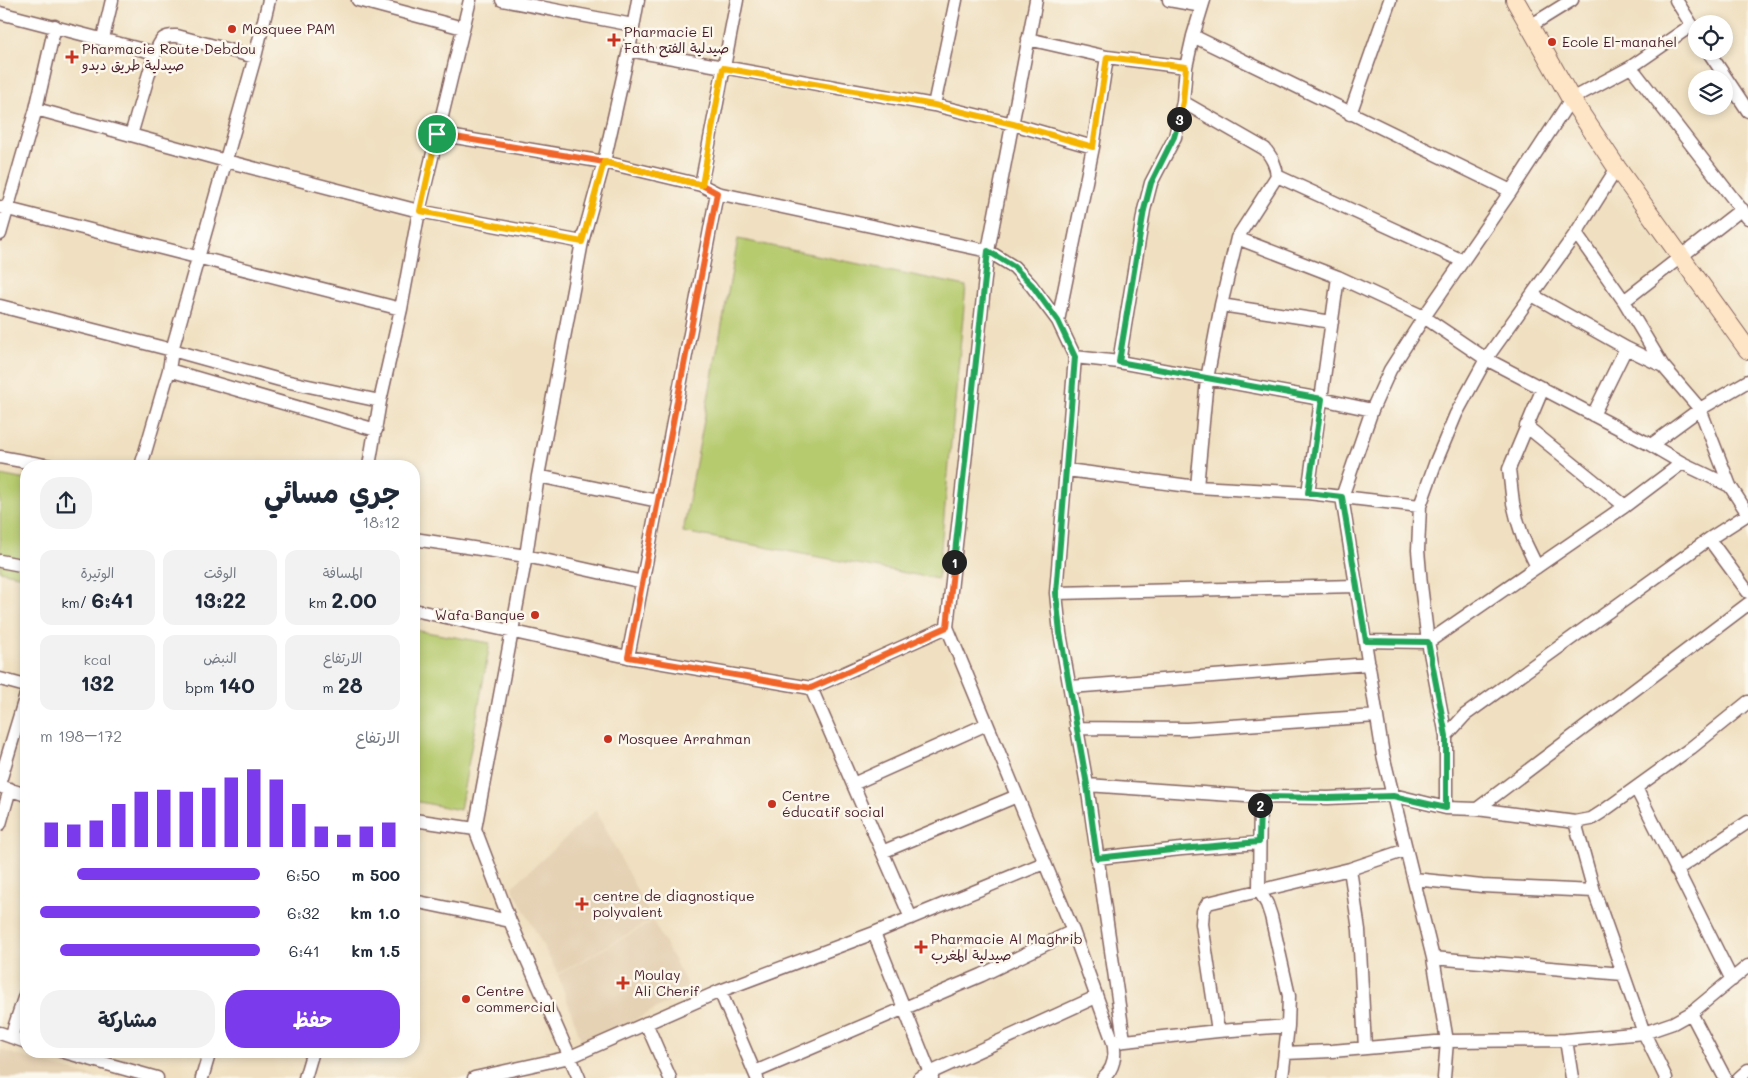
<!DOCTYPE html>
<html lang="ar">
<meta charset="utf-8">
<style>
body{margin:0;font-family:Mali,"Playpen Sans Arabic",sans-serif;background:#f2f2f3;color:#1f2937;direction:rtl;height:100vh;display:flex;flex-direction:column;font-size:19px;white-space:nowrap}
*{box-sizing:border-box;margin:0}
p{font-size:16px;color:#747a83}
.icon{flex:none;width:28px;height:28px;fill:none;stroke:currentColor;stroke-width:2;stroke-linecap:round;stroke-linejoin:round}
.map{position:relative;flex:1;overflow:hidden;direction:ltr}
.details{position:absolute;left:20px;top:460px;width:400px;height:598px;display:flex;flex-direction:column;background:#fff;border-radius:20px;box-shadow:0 2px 8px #0003;direction:rtl}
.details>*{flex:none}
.fabs{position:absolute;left:1688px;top:15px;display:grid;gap:10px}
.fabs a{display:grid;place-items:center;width:45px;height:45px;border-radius:50%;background:#fff;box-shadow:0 2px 8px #0003;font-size:25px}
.pin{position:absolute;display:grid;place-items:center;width:42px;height:42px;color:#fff;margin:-21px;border:2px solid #fff;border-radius:50%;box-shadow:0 1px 5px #0007}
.km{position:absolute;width:25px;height:25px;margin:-12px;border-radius:50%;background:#222;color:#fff;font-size:14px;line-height:25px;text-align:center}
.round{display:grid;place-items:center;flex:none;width:52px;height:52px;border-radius:20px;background:#f2f2f3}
.head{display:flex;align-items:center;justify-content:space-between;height:85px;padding:0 20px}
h1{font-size:28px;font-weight:700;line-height:38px}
.metrics{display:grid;grid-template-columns:repeat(3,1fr);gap:8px;height:85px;padding:5px 20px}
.metrics div{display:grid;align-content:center;border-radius:12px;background:#f2f2f3;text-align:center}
.metrics b{font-size:21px;font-weight:700}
.metrics small{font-size:14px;font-weight:400}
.metrics p{font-size:14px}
.chart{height:140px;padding:10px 20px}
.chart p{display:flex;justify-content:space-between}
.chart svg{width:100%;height:90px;margin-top:5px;stroke:#7c3aed;stroke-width:6}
.action{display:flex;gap:10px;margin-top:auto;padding:10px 20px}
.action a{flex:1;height:58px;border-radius:20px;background:#7c3aed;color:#fff;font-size:20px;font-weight:700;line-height:58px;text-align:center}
.action a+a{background:#f2f2f3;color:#1f2937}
ul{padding:0 20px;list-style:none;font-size:16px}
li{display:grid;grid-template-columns:80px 60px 1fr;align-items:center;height:38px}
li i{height:12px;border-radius:6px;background:#7c3aed}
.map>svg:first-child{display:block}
.built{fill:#e5d1b4}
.green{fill:#b6ca6e;stroke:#80744c}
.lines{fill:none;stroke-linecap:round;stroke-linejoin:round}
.minor-casing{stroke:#846360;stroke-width:15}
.secondary-casing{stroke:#846360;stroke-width:20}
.minor{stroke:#fff;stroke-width:12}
.secondary{stroke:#fee5c5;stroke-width:18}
.split-1-casing{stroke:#fff;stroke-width:10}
.split-2-casing{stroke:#fff;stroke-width:10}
.split-3-casing{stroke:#fff;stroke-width:10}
.split-4-casing{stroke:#fff;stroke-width:10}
.split-1{stroke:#f0652b;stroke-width:6}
.split-2{stroke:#22a559;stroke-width:6}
.split-3{stroke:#22a559;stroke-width:6}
.split-4{stroke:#f5b400;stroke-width:6}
.poi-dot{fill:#c8321e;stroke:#fbf7ec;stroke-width:2}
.labels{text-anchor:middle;stroke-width:5;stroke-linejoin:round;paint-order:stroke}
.poi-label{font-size:14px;fill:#4a1f2b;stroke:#fbf7ec;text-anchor:start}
</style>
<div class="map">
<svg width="1748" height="1078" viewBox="0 0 1748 1078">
<rect width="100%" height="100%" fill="#fbf7ec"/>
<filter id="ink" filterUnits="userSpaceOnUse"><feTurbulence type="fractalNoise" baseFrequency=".02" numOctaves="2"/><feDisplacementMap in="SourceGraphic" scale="10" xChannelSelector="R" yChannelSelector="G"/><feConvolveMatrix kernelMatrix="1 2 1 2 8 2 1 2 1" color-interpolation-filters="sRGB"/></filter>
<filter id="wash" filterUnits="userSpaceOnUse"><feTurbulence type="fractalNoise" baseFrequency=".0096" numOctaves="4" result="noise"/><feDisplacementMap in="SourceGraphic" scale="20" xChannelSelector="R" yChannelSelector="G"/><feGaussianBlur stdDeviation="1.12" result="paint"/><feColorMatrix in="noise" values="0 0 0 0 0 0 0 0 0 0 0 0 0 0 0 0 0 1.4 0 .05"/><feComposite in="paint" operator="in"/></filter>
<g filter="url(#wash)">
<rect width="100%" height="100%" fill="#f0e0c1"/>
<!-- built -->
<path class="built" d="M596,810L652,920L558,974L512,887Z
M653,921L690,990L584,1048L558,975Z
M0,1050L44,1063L100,1078H0Z"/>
<!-- green -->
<path class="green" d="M738,239L966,286L938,579L683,532Z
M0,475L26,480V577L0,571Z
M414,630L490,643L460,810L414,801Z"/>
</g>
<g filter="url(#ink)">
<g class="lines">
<defs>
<path id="minor" d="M358,0L463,28
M502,0L633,25
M1036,0L988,251L947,627L1073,931L1113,1042C1116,1055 1114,1069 1103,1078
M1169,0L1202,6
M1676,0L1696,32
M0,13L155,53C161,41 161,35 177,36L255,57
M1692,25L1631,67L1571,99L1511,191L1424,317L1486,359L1651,445L1682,463L1730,486
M1530,26L1572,0
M1193,36L1511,191
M103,38L112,0
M1028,39L1107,57L1186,67
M629,50L934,105L1013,124L1093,147
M1708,51L1748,111
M1631,67L1748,218
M1183,102L1265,149C1272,158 1276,165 1277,176L1237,238L1221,305L1207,379L1197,487
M934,105L956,0
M36,109L226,161L419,211L582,242
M1350,114L1390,0
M437,134L604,162L701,185L717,193L628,657
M131,135L155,53
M1277,176L1463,261
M701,185L737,0
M717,193L988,251L1014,267L1031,285L1058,321L1075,357L1056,593L1060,633L1087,785L1124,1040
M0,207L401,309
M0,234L36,109L55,26
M1237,238L1338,277L1424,317L1390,370L1372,410L1342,497L1383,755L1433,958L1447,1041L1444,1078
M1532,295L1626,348L1663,366
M1624,301L1742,209
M1221,305L1332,322
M0,306L172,350L280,380L380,401
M1058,321L1093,147L1107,57
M1075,357L1119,362L1321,399L1372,410
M1119,362L1144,210L1151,183L1175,137L1183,102L1186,67L1193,36L1204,0
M169,370L376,430
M1593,415L1626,348
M1526,426L1625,506
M1651,445L1700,409L1748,381
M0,457L50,466
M141,466L169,370L172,350L255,57L269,0
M369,466L380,401L401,309L419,211L470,0
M1067,470L1197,487L1308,493L1420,506
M538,476L658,501
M1308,493L1338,277
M414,539L526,556L643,582
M1709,539L1748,592
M0,561L26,566
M1537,567L1523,538L1517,519L1513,503L1509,469L1543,388
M1056,593L1356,586
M414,610L628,657L811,688L947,627
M1366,641L1428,642L1625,506L1682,463
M0,679L26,686
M1071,687L1369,664
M811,688L911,918
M1076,728L1187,729L1376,716
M1446,736L1428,642L1421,585L1418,550L1420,506L1435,464L1456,414L1486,359L1576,233L1617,168
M0,781L26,695
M853,784L987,724
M1087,785L1260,797L1328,798L1393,795L1446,808L1477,809L1575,822L1591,819L1602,812L1691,748L1748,702
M2,787L26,795
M1636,788L1732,980
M1260,797L1259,890L1267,904L1271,916L1289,996L1288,1026L1282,1078
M1446,808V736L1465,715L1709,539L1748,514L1730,486L1700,409L1663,366L1624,301L1576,233
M1477,809L1748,604
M414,820L475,829
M1575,822L1594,891L1610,936L1644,1033L1666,1078
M0,824L10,789
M882,852L1017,796
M1097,858L1181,849L1259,843
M1350,869L1359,930L1365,1048
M1676,870L1748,822
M1414,879L1482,886L1594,891
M414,901L510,921
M874,933L932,1078
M1433,958L1623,974
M720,991L757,1078
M1691,1013L1725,1078
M646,1023L670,1078
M1218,1031L1202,924L1203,911L1208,903L1350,869L1406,850
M0,1033L26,1042
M11,1037L26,992
M1566,1040L1572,1078
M1116,1042L1218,1031L1288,1026
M61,1051L157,1078
M1285,1053L1332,1051L1447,1041L1566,1040L1644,1033L1673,1023L1691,1013L1748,966
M755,1072L982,975L1073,931
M202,1078L210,1051
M305,1078L313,1051
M474,1078L570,1057L720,991L874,933L1044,863
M579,1078L510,921L475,829L526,556L538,476L582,242L604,162L629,50L638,0
M919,1078L1096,997
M1739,1078L1748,1070"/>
<path id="secondary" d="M1515,0L1571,99L1617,168L1748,350"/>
</defs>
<!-- minor casing -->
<use href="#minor" class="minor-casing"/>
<!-- secondary casing -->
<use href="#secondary" class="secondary-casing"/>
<!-- minor -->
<use href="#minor" class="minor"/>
<!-- secondary -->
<use href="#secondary" class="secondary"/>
</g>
</g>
<g class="lines" filter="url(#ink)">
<defs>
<path id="split-1" d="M437,134L604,162L702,185L717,193L628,657L811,688L947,627L954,562"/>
<path id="split-2" d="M954,562L988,251L1014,267L1032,285L1058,321L1075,357L1056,593L1060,633L1087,785L1097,858L1181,849L1259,842L1260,805"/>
<path id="split-3" d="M1179,119L1174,137L1151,183L1144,210L1119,362L1322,399L1308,493L1342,497L1366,641L1428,642L1446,736V808L1393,796L1328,798L1260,797V805"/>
<path id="split-4" d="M437,134L420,211L582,242L604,162L702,185L723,68L934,105L1013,124L1093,147L1107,57L1186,67L1183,102L1179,119"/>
</defs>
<!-- split-1 casing -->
<use href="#split-1" class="split-1-casing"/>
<!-- split-2 casing -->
<use href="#split-2" class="split-2-casing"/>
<!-- split-3 casing -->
<use href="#split-3" class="split-3-casing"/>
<!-- split-4 casing -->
<use href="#split-4" class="split-4-casing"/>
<!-- split-1 -->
<use href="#split-1" class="split-1"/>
<!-- split-2 -->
<use href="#split-2" class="split-2"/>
<!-- split-3 -->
<use href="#split-3" class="split-3"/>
<!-- split-4 -->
<use href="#split-4" class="split-4"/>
</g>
<!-- markers -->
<g class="poi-dot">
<circle cx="232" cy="29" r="5"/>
<path d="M611.5 32.5h5v5h5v5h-5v5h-5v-5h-5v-5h5z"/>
<circle cx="1552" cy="42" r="5"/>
<path d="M69.5 49.5h5v5h5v5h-5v5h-5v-5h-5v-5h5z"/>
<circle cx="535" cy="615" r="5"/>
<circle cx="608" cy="739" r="5"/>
<circle cx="772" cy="804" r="5"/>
<path d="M579.5 896.5h5v5h5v5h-5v5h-5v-5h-5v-5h5z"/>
<path d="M918.5 939.5h5v5h5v5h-5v5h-5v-5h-5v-5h5z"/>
<path d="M620.5 975.5h5v5h5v5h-5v5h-5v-5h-5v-5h5z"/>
<circle cx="466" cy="999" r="5"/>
</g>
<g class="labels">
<!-- poi labels -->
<g class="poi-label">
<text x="242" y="34">Mosquee PAM</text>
<text x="624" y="37">Pharmacie El<tspan x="624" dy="16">Fath صيدلية الفتح</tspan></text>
<text x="1562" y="47">Ecole El-manahel</text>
<text x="82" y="54">Pharmacie Route Debdou<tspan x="82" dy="16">صيدلية طريق دبدو</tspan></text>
<text x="525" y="620" text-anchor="end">Wafa Banque</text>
<text x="618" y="744">Mosquee Arrahman</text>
<text x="782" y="801">Centre<tspan x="782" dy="16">éducatif social</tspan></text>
<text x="593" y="901">centre de diagnostique<tspan x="593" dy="16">polyvalent</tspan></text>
<text x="931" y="944">Pharmacie Al Maghrib<tspan x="931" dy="16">صيدلية المغرب</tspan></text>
<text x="634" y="980">Moulay<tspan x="634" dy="16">Ali Cherif</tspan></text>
<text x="476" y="996">Centre<tspan x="476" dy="16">commercial</tspan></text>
</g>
</g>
</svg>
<div class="fabs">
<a><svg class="icon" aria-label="locate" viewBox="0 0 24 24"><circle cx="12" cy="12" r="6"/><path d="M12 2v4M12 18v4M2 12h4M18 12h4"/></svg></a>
<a><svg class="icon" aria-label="layers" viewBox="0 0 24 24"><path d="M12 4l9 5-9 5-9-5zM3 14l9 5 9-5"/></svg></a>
</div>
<div class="pin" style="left:437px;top:134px;background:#1e9e55"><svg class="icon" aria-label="arrive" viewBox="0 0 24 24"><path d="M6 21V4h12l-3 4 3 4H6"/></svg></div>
<b class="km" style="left:954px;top:562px">1</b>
<b class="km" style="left:1260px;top:805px">2</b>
<b class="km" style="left:1179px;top:119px">3</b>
<section class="details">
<div class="head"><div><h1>جري مسائي</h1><p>18:12</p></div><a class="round"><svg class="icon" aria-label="share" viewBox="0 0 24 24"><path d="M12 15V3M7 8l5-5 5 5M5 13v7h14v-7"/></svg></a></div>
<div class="metrics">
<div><p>المسافة</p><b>2.00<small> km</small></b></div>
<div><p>الوقت</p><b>13:22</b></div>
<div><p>الوتيرة</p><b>6:41<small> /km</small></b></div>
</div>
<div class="metrics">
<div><p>الارتفاع</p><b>28<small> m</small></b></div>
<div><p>النبض</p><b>140<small> bpm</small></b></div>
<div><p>kcal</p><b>132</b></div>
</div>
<div class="chart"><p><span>الارتفاع</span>172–198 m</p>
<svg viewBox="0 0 160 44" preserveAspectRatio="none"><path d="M5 44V32M15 44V33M25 44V31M35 44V23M45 44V17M55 44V16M65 44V17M75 44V15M85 44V10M95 44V6M105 44V11M115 44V23M125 44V34M135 44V38M145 44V34M155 44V32"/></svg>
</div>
<ul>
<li><b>500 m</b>6:50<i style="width:83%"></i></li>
<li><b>1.0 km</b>6:32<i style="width:100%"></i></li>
<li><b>1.5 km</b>6:41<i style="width:91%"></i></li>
</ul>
<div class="action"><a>حفظ</a><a>مشاركة</a></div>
</section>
</div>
